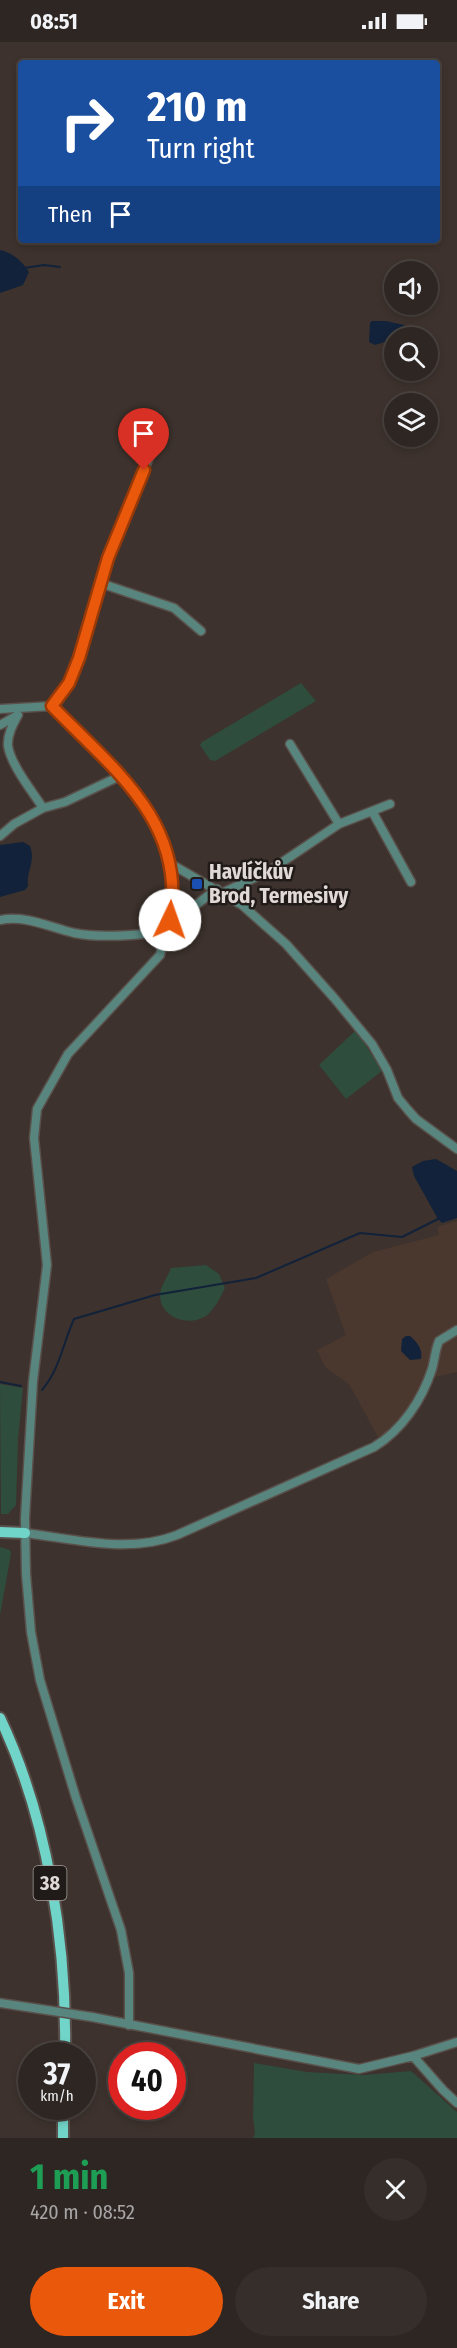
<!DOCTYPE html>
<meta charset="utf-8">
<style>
:root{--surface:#2e2622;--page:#362e2a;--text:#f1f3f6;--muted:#a7a5a5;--line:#494340;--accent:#ea580c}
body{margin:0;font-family:"Fira Sans Condensed",sans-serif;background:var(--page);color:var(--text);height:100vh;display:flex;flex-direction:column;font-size:22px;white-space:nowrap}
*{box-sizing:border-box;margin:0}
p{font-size:20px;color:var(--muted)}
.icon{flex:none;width:33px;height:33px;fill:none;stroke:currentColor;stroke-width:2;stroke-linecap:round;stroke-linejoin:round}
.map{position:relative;height:2096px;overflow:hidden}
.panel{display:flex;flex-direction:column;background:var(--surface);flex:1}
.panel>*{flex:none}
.banner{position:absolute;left:18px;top:18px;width:422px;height:183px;border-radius:6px;box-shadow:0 3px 9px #0003,0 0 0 2px var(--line);background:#1a4fa0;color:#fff;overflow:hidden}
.tools{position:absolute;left:384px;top:219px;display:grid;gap:12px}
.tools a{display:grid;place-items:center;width:54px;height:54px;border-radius:50%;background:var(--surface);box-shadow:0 3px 9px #0003,0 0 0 2px var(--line);font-size:30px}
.speed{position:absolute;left:18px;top:2000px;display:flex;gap:12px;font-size:30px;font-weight:700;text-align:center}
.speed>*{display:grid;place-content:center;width:78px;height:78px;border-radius:50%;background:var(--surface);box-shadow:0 3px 9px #0003,0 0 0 2px var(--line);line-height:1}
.speed small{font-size:15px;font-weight:400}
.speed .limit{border:9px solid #d22;background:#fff;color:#111}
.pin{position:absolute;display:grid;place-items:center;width:51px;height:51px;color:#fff;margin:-62px -26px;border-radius:50% 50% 50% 0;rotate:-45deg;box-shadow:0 0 6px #0007}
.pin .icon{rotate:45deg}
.me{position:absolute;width:66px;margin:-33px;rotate:3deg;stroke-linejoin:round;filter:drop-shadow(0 0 4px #0008)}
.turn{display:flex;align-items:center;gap:21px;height:126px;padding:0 30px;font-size:27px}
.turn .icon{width:78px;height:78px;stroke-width:2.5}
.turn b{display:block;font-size:42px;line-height:51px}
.then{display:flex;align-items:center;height:57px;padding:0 30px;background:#0003;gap:12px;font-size:22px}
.round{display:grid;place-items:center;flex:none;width:63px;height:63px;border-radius:32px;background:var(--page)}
.head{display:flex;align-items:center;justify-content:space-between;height:102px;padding:0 30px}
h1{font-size:36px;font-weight:700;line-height:45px;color:#1e9e55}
.primary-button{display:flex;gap:12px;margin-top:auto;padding:12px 30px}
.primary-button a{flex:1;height:69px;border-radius:36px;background:var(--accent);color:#fff;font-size:24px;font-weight:700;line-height:69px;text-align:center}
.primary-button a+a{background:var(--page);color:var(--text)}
.status{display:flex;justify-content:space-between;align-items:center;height:42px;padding:0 30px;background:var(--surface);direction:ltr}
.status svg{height:16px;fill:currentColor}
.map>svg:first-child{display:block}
.industrial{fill:#4a382f}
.green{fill:#2e4d3d}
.water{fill:#11223a}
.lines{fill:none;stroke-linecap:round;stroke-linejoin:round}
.stream{stroke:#11223a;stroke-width:2}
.minor-casing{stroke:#5a504b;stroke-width:11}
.major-casing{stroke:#5a504b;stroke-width:14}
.minor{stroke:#58857e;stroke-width:8}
.major{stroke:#71d4c8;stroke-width:10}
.minor-bridge-casing{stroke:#5a504b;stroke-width:11;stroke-linecap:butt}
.minor-bridge{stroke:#58857e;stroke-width:8}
.route-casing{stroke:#983908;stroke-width:15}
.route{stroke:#ea580c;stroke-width:10}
.transit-dot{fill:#1a4fb4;stroke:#201b19;stroke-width:2}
.labels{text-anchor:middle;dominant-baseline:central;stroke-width:5;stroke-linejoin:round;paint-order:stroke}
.shield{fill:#201b19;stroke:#a6a09d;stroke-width:1.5}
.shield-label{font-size:20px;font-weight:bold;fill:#e0d9d6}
.poi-label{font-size:21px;font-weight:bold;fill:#e0d9d6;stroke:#201b19;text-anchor:start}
</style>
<div class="status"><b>08:51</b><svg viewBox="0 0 49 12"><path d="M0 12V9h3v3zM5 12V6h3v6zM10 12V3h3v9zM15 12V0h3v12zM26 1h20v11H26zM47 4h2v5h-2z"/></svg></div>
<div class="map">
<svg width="457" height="2096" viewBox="0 0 457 2096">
<rect width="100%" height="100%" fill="#3d322d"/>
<path class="industrial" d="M457,1179V1330L435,1335L417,1368L404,1385L383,1404L349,1342L326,1326L317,1308L346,1293L326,1237L373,1210L439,1193L437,1185Z"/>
<path class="green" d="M301,641L316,659L215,719L210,718L200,703L202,700Z
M356,988L382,1029L346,1057L319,1023Z
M206,1223L219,1232L225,1246C220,1256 215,1267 206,1274C189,1285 160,1276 160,1253C160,1245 168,1234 171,1226Z
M0,1342L23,1346L18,1397L16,1463L8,1472H1Z
M0,1505L10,1508L11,1512L0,1573Z
M254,2021L307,2030L364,2033L411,2029L457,2070V2096H253L255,2092L253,2075Z"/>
<path class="water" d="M0,208C13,211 22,219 29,230L23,243L0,251Z
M372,279H386L404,283L406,287L388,299L375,303L369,300L370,281Z
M23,800L30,804C36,820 26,829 28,844L25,848L0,855V803Z
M436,1117L457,1129V1176L442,1181L438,1177L414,1134L412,1125L423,1119Z
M406,1294H410C417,1300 423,1307 421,1317L410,1318L401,1309L402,1297Z"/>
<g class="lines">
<path class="stream" d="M24,226L44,223L60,225
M0,1340L21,1344
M42,1348C60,1327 63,1301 74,1277L155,1253L256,1236L360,1191L402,1195L438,1177"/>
<g class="minor-casing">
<path id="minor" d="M100,541L174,566L201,589
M52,664L120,734L138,754L152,773L171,822L172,840L171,874L160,913L68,1012L37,1067L34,1096L47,1223L33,1339L25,1476L26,1532L31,1590L40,1638L76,1756L121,1888L129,1931V1983
M0,667L52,664L69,641L79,616L108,516L151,411
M18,673C13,682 7,693 8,704C11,723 32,749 43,766
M0,683L18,673
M290,702L339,782
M372,769L411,840
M0,794L14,782L43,766L65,760L120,734
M171,822L242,863L286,902L335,957L372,1002L387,1028L398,1056L408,1068L416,1077L457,1107
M222,851L269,829L339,782L390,762
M0,878C26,873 49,885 74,891C104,897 138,892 168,890
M170,878L184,872L217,847
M25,1491C75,1497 129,1512 177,1493L374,1405C402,1388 422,1358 432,1327C435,1317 435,1308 439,1299L457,1288
M0,1961L40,1967
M92,1975L359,2027L413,2014L457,2000
M413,2014L443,2048L457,2061"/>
</g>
<g class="major-casing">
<path id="major" d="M0,1490L25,1491
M0,1676C48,1777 67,1902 65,2013
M63,2096V2064"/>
</g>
<use href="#minor" class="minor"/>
<use href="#major" class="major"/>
<g class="minor-bridge-casing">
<path id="minor-bridge" d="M40,1967L92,1975"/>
</g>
<use href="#minor-bridge" class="minor-bridge"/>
</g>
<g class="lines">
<g class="route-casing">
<path id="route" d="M144,428L108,516L79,616L69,641L52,664C112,726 187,780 170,878"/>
</g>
<use href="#route" class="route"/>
</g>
<rect class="transit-dot" x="191" y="836" width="12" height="12" rx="3"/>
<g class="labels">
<rect class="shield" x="33.5" y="1824" width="33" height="34" rx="4.5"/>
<g class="shield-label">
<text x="50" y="1841">38</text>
</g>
<g class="poi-label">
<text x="209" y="830">Havlíčkův<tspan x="209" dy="24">Brod, Termesivy</tspan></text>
</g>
</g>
</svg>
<div class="tools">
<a><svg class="icon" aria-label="sound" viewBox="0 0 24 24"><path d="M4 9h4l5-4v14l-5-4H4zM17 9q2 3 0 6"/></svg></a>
<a><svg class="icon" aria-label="search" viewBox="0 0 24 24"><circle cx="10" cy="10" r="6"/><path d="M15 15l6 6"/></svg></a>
<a><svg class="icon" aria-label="layers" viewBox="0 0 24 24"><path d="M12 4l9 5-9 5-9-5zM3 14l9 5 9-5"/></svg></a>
</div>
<div class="speed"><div>37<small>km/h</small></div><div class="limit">40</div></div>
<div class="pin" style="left:144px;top:428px;background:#d93025"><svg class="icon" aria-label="arrive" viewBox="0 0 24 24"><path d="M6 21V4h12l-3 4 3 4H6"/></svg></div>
<svg class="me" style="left:170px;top:878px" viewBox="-20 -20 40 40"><circle r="19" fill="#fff"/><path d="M0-13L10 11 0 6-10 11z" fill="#ea580c"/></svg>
<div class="banner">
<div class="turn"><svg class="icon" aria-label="right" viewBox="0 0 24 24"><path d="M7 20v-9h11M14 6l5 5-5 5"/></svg><div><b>210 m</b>Turn right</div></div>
<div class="then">Then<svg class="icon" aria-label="arrive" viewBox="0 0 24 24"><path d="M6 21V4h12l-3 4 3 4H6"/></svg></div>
</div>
</div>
<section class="panel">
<div class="head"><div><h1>1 min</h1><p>420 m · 08:52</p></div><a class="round"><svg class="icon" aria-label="close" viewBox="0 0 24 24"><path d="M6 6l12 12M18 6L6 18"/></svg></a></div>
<div class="primary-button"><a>Exit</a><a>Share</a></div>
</section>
